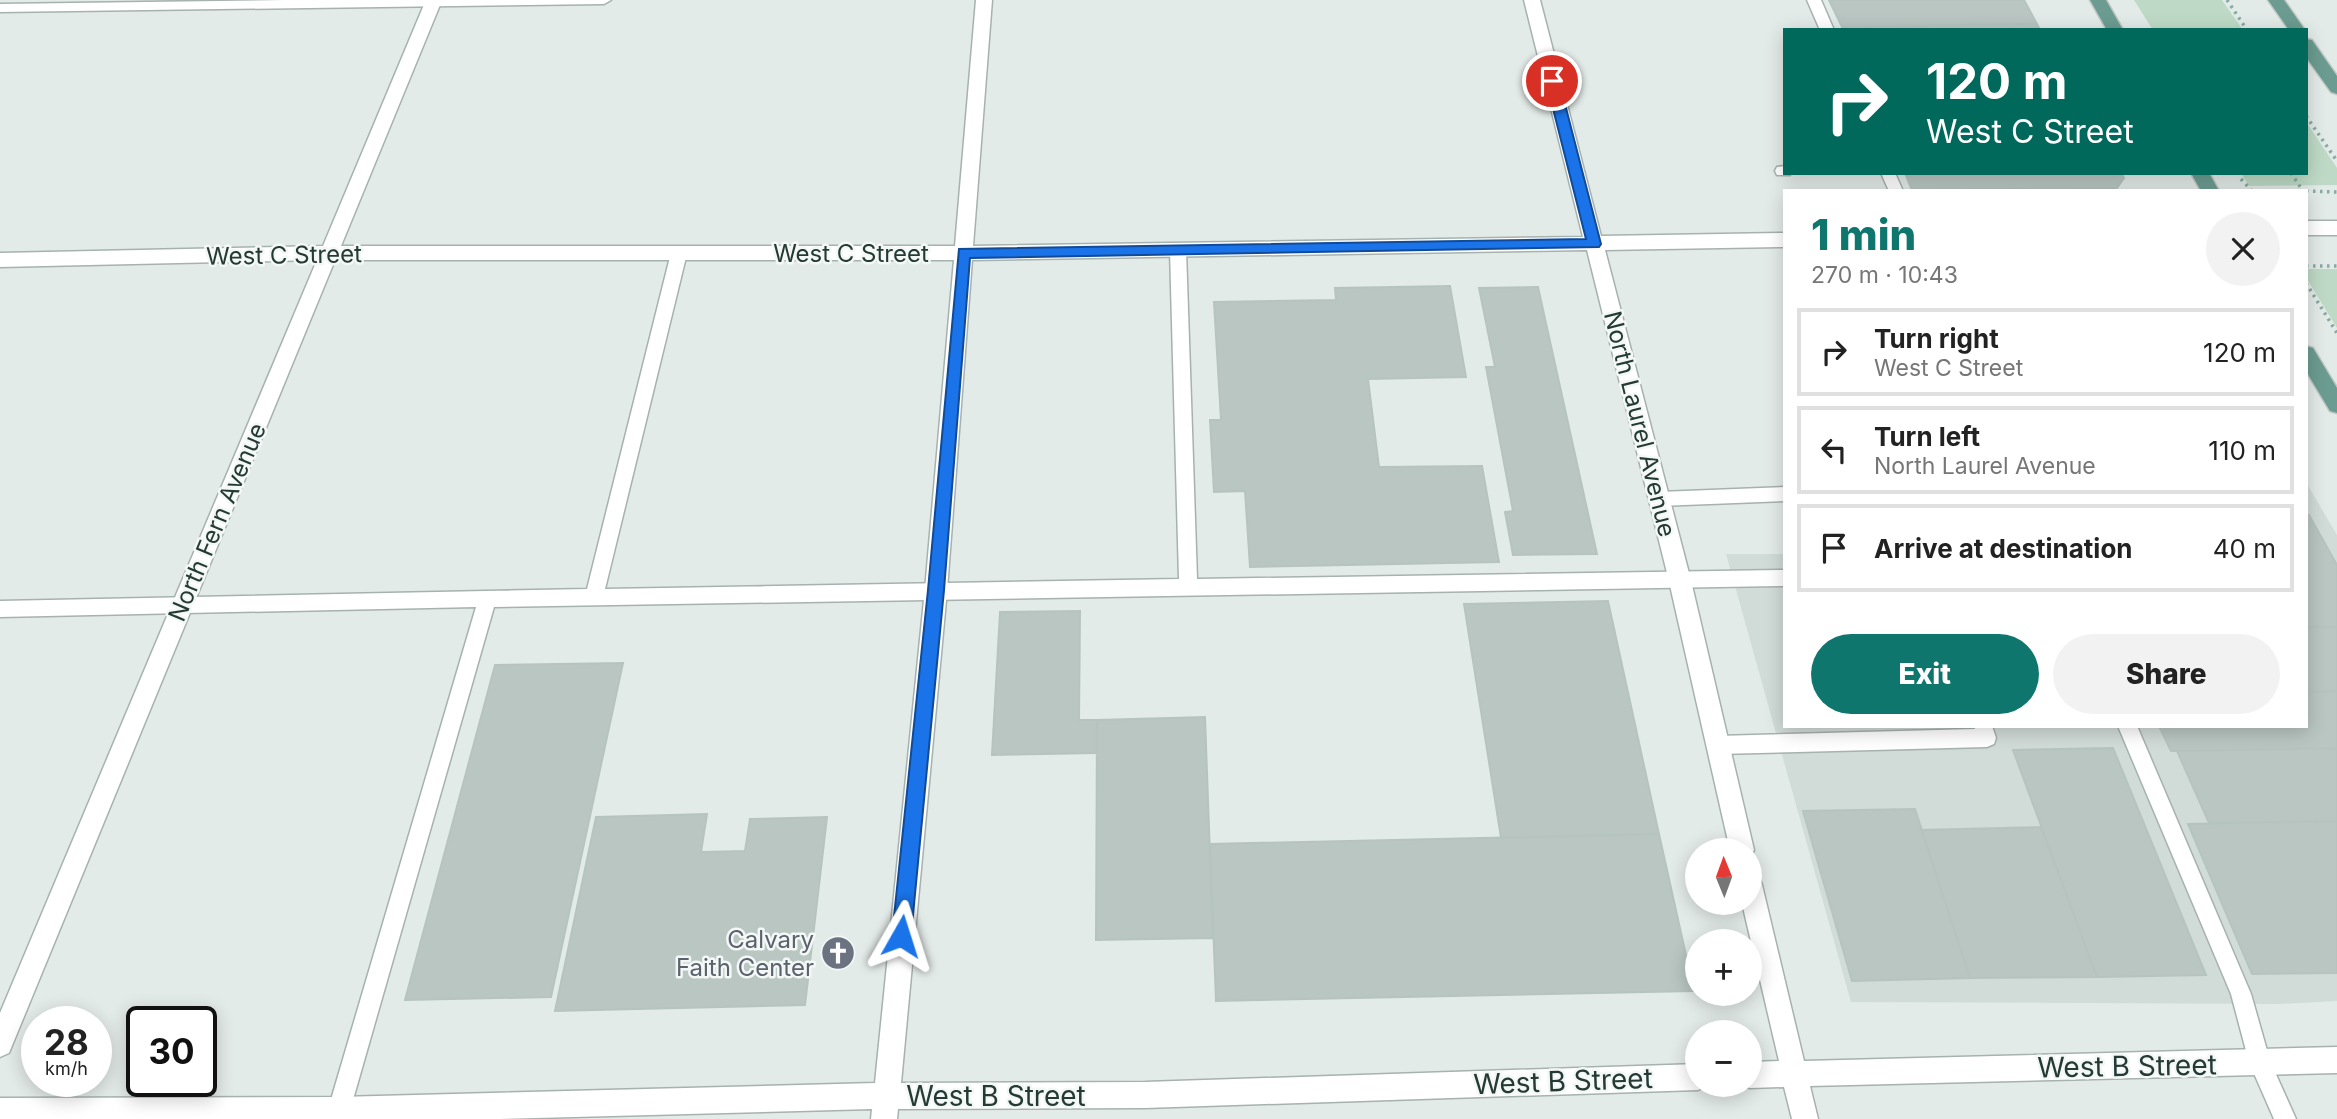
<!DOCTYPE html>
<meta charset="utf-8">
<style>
:root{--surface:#fff;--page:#f2f2f2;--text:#222;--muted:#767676;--line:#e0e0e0;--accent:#0f766e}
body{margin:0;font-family:Inter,sans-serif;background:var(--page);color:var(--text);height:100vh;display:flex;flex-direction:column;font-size:26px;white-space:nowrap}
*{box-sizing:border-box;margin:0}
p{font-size:23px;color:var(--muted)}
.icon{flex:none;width:38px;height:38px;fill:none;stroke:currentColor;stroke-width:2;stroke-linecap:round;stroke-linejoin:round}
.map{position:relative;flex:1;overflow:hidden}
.side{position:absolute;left:1783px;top:189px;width:525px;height:539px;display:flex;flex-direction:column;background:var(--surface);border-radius:0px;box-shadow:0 4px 18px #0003}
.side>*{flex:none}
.banner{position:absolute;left:1783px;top:28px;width:525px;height:147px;border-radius:0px;box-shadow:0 4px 18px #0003;background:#00695c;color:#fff;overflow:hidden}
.needle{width:46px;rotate:359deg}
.controls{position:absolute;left:1685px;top:838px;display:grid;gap:14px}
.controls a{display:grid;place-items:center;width:77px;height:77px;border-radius:50%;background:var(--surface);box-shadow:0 4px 18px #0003;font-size:35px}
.speed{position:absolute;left:21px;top:1006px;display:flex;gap:14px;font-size:35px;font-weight:700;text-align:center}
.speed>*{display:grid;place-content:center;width:91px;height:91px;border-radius:50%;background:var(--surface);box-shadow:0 4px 18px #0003;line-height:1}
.speed small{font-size:18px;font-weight:400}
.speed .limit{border:4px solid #111;border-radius:10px;background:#fff;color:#111}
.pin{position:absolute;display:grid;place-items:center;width:60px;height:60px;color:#fff;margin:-30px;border:4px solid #fff;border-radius:50%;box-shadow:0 2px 7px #0007}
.me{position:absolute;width:77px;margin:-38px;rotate:6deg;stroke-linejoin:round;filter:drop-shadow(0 0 5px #0008)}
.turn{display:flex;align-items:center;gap:24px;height:147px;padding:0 28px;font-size:32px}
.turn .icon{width:91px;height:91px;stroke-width:2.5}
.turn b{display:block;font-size:49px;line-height:60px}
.round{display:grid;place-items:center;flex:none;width:74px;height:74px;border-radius:37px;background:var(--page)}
.headline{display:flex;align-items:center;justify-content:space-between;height:119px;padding:0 28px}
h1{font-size:42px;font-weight:800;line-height:52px;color:var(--accent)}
.action{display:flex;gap:14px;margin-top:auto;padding:14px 28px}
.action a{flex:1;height:80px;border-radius:42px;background:var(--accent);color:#fff;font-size:28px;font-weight:800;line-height:80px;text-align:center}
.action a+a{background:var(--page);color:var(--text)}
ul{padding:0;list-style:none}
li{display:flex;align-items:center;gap:21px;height:88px;margin:0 14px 10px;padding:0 14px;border:4px solid var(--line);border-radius:0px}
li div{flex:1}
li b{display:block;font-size:26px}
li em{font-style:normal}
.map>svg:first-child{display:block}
.built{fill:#d1dbd7}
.green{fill:#bedac6}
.building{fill:#b9c6c1;stroke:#b6c4bf;stroke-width:2}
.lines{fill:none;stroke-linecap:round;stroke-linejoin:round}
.lane-casing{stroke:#a6b2af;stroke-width:3}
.street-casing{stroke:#a6b2af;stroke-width:3}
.primary-casing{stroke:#c2c8c6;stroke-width:3}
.path{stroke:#87aba1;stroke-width:3.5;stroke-dasharray:2.5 4.5;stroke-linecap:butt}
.lane{fill:#fff;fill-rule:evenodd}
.street{fill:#fff;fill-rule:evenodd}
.primary{fill:#6c9c91;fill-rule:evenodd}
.route{fill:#1a73e8;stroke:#114b97;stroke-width:2}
.labels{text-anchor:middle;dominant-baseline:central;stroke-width:5;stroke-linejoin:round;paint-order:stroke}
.street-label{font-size:24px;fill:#253a35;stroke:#f3f8f6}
.worship-label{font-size:24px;fill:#5b616d;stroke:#f3f8f6;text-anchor:end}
.near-street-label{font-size:28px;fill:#253a35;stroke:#f3f8f6}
</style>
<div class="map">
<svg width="2337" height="1119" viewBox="0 0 2337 1119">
<rect width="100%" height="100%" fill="#e3ebe8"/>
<path class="built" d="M2307,484L2337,535V1001L2279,1004L1851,1002L1726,554H1785V726H2306Z"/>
<path class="green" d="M2134,0H2222L2243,30H2153Z
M2307,123L2337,168V185L2249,186L2241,173H2306Z
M2307,269H2337V328L2307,279Z"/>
<path class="building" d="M1829,0H2024L2037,24L1842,27Z
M2037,24L2040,30H1857L1856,27Z
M1905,173H2121L2124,178L2117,188L1912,190Z
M1450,286L1466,377L1368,379L1379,467L1482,466L1499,562L1250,567L1245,491L1214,492L1210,420H1221L1214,302L1336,300L1335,288Z
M1538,287L1597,554L1513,555L1505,512L1513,511L1486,367H1495L1479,288Z
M2306,515H2309L2337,565V627H2306Z
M1608,601L1659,834L1501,838L1464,604Z
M1080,611L1079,720H1097V753L992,755L1000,612Z
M2306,627H2337V691L2306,692Z
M623,663L551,997L405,1000L495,665Z
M2337,691V748L2171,751L2159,726H2306V692Z
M1205,717L1213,938L1096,940L1097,720Z
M2113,748L2206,975L2097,977L2013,750Z
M2337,748V821L2209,823L2177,751Z
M1915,809L1970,978L1852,981L1803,811Z
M707,814L701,852L745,851L750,819L827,817L805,1005L555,1011L596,817Z
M2337,821V973L2252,974L2188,824Z
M2041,827L2097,977L1970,978L1921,830Z
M1659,834L1694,991L1216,1001L1210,844Z"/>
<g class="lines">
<g class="lane-casing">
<path id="lane" d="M284,0H611L604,4L0,12V4Z
M1807,0H1821L1834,30H1820Z
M1785,166V173L1790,175H1777L1775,171L1777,167Z
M1881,173H1895L1903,191H1889Z
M1178,244L1186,250L1197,579L1785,570V586L494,607L350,1110L344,1119L331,1118L328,1110L476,607L0,617V601L587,589L671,253L679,247L687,253L605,589L1179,579L1170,250Z
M1785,487V501L1659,506L1653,504L1650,499L1653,494L1659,492Z
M1974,726H1992L1996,738L1994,744L1987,747L1718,754L1711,751L1709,745L1711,739L1718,736L1975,729Z
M2118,726H2137L2251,994L2270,1061L2296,1119H2274L2249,1062L2231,994Z"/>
</g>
<g class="street-casing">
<path id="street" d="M426,0H442L341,246H955L976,0H992L973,246L1583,237L1524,0H1540L1601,236L1785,233V247L1605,250L1691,581L1754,850L1750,858V850H1730L1669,581L1587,250L972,260L947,590L901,1083L1145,1082L1698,1064V1085L1707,1086L1698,1090L1145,1108L898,1109L897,1119H871L872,1109L499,1119H0V1098L339,1097L875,1083L925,590L954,260H335L9,1053L0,1057V1013L317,260L0,267V253L323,246Z
M2306,221H2337V235H2306Z
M1750,873L1759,877L1762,885L1804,1061L2337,1047V1073L1810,1086L1818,1119H1792L1784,1087L1750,1088L1743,1085H1750V1062L1779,1061L1742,903H1750Z"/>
</g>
<g class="primary-casing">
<path id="primary" d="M2090,0H2106L2123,30H2107Z
M2268,0H2284L2305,30H2289Z
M2306,39L2312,40L2337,76V94L2331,92L2306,57Z
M2191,173H2209L2219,191H2201Z
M2306,346L2313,348L2337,388V413L2330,411L2306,371Z"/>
</g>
<path class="path" d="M2227,0L2247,30
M2306,116L2337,161
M2291,173L2303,191
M2241,179L2252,191
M2306,191L2337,192
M2306,266H2337
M2306,283L2337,333"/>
<use href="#lane" class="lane"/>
<use href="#street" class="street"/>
<use href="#primary" class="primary"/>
</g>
<path class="route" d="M1552,77L1559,81L1601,244L1599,247L970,258L944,590L911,936L908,943L901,946L895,943L892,936L928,590L959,249L1586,239L1546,81Z"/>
<defs>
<g id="church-disc" transform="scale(1.75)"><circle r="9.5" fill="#6b7280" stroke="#f3f8f6"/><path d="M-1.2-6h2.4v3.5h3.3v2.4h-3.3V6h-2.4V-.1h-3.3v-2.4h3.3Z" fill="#fff"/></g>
</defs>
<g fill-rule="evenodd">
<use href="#church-disc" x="838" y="953"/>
</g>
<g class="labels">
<g class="street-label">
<text x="851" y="253">West C Street</text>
<text transform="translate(284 255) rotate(-1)">West C Street</text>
<text transform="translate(1640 424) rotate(76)">North Laurel Avenue</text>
<text transform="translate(217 522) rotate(-67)">North Fern Avenue</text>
</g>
<g class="worship-label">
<text x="814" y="939">Calvary<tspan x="814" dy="28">Faith Center</tspan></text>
</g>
<g class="near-street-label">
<text transform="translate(2127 1066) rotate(-1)">West B Street</text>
<text transform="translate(1563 1081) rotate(-2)">West B Street</text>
<text x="996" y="1096">West B Street</text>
</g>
</g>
</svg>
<div class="controls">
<a><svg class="needle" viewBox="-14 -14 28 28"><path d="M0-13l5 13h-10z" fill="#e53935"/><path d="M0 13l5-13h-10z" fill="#767676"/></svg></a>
<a>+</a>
<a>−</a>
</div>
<div class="speed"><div>28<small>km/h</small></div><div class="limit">30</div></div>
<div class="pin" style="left:1552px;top:81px;background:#d93025"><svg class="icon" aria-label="arrive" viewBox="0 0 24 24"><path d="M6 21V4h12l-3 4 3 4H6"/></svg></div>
<svg class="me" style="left:901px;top:936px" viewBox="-20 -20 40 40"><path d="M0-17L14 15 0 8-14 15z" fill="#1a73e8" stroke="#fff" stroke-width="4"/></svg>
<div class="banner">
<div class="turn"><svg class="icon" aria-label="right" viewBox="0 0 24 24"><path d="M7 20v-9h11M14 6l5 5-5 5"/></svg><div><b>120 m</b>West C Street</div></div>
</div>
<section class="side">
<div class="headline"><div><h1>1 min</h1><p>270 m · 10:43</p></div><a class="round"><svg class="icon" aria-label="close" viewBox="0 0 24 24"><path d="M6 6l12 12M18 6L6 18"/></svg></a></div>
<ul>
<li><svg class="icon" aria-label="right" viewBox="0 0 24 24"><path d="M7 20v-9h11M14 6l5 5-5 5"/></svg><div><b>Turn right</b><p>West C Street</p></div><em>120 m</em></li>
<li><svg class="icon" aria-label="left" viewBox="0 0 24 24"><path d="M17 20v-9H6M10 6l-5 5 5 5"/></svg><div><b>Turn left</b><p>North Laurel Avenue</p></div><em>110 m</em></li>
<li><svg class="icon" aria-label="arrive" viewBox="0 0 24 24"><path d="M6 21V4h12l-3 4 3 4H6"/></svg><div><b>Arrive at destination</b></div><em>40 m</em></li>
</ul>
<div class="action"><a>Exit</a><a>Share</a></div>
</section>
</div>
